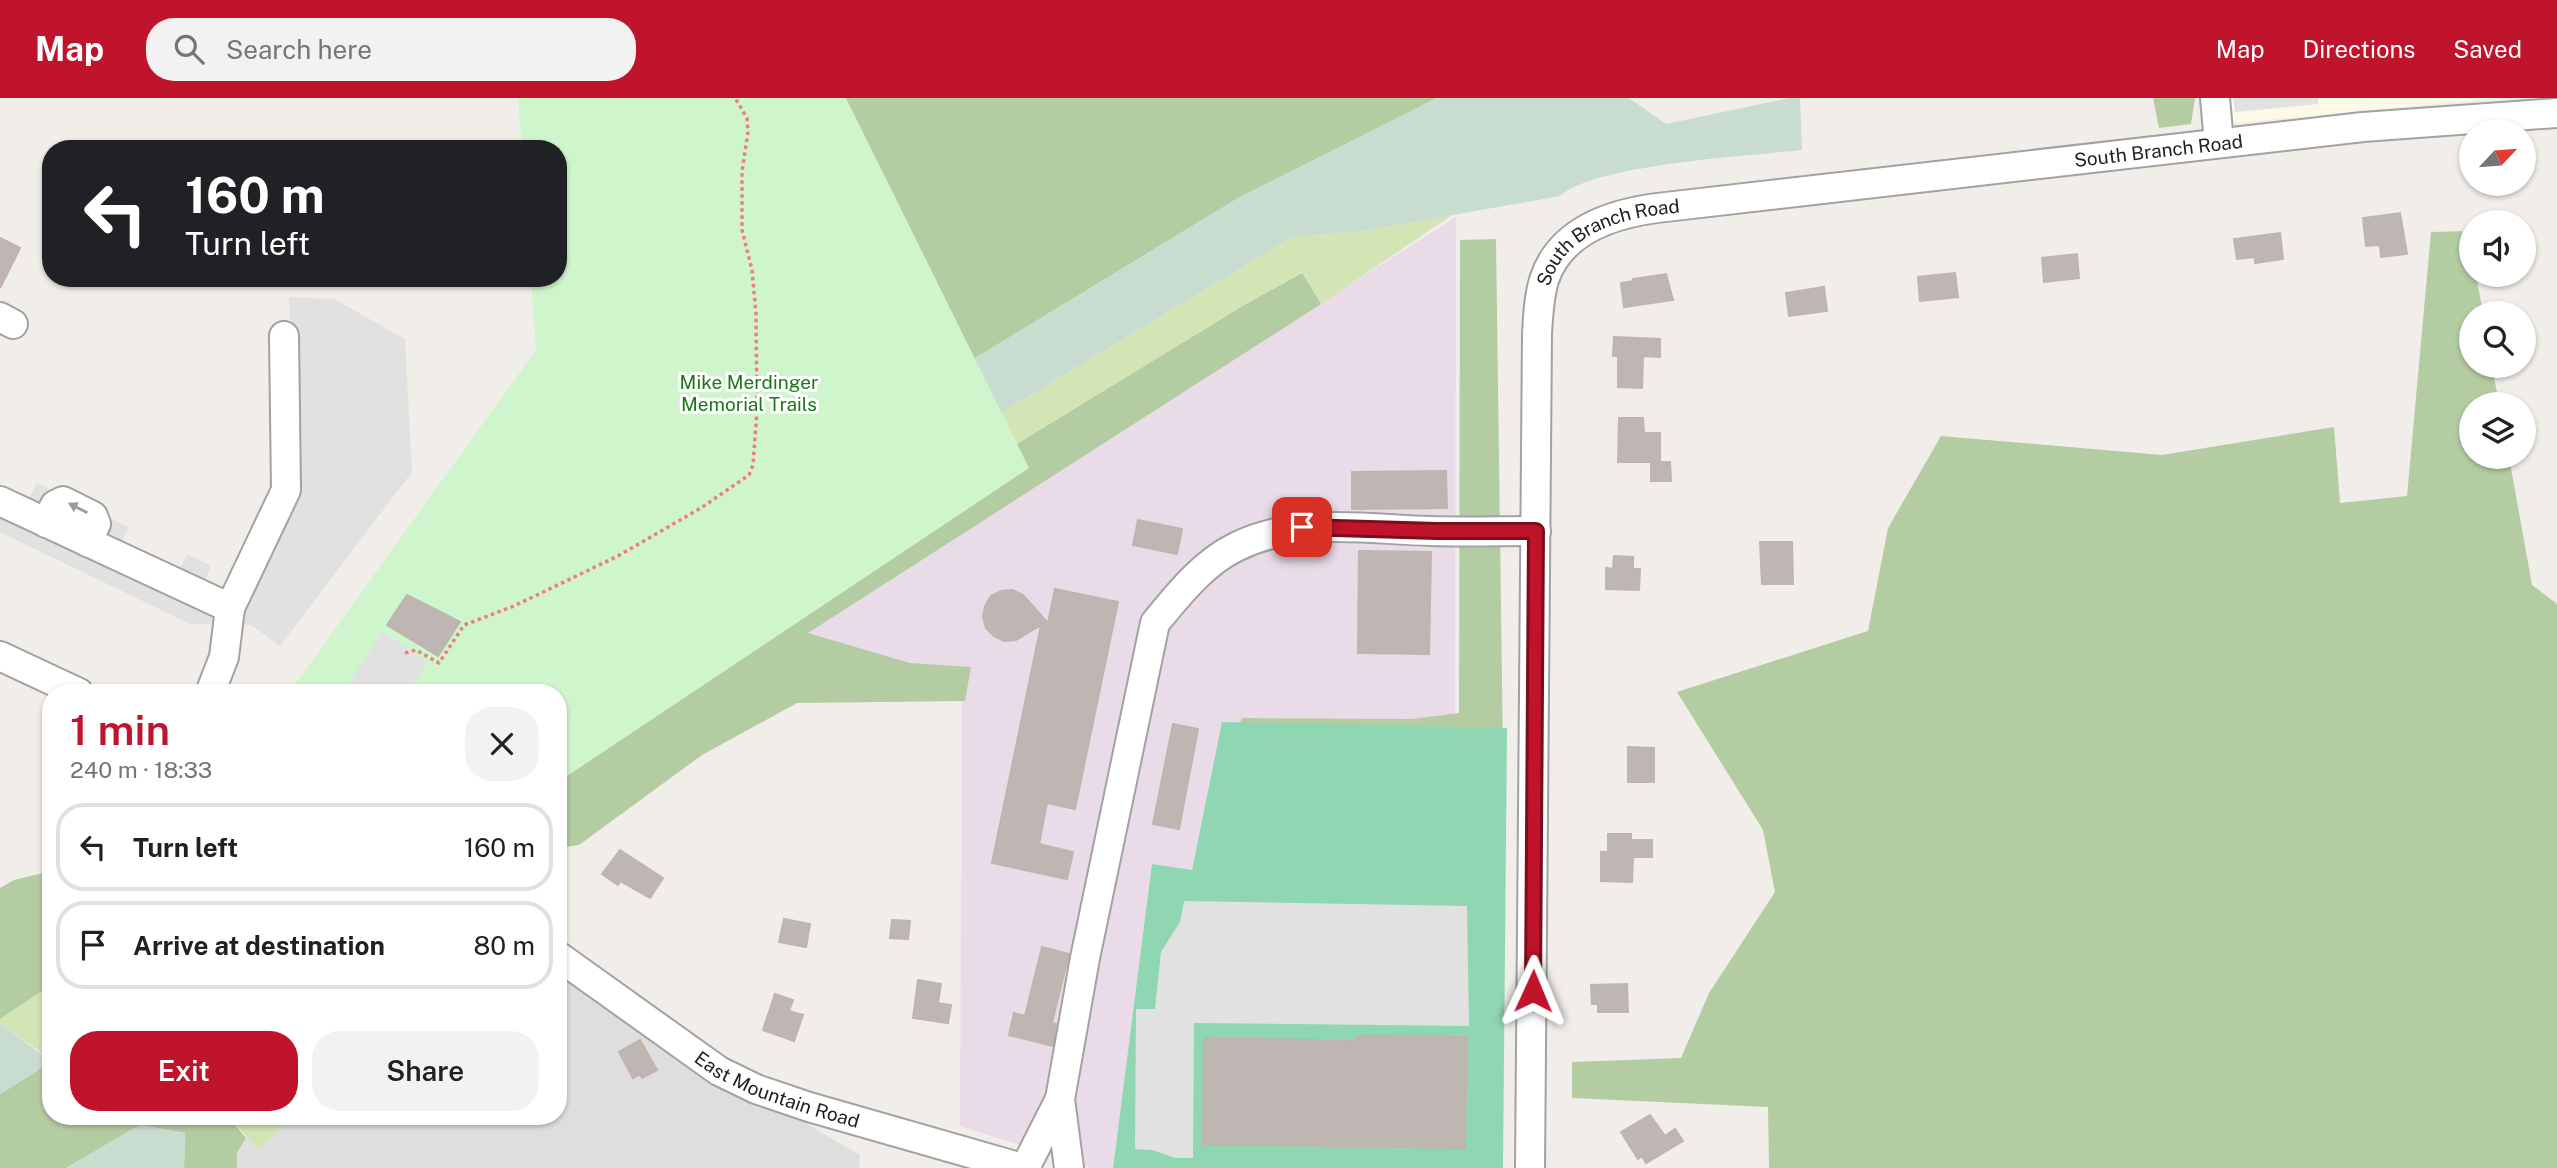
<!DOCTYPE html>
<meta charset="utf-8">
<style>
:root{--surface:#fff;--page:#f2f2f2;--text:#202124;--muted:#757577;--line:#e0e0e0;--accent:#bf142b}
body{margin:0;font-family:"Public Sans",sans-serif;background:var(--page);color:var(--text);height:100vh;display:flex;flex-direction:column;font-size:26px;white-space:nowrap}
*{box-sizing:border-box;margin:0}
p{font-size:23px;color:var(--muted)}
.icon{flex:none;width:38px;height:38px;fill:none;stroke:currentColor;stroke-width:2;stroke-linecap:round;stroke-linejoin:round}
.map{position:relative;flex:1;overflow:hidden}
.drawer{position:absolute;left:42px;top:586px;width:525px;height:441px;display:flex;flex-direction:column;background:var(--surface);border-radius:28px;box-shadow:0 2px 5px #0004}
.drawer>*{flex:none}
.guide{position:absolute;left:42px;top:42px;width:525px;height:147px;border-radius:28px;box-shadow:0 2px 5px #0004;background:#202124;color:#fff;overflow:hidden}
.needle{width:46px;rotate:64deg}
.tools{position:absolute;left:2459px;top:21px;display:grid;gap:14px}
.tools a{display:grid;place-items:center;width:77px;height:77px;border-radius:50%;background:var(--surface);box-shadow:0 2px 5px #0004;font-size:35px}
.pin{position:absolute;display:grid;place-items:center;width:60px;height:60px;color:#fff;margin:-30px;border-radius:14px;box-shadow:0 4px 10px #0006}
.me{position:absolute;width:77px;margin:-38px;rotate:1deg;stroke-linejoin:round;filter:drop-shadow(0 0 5px #0008)}
.turn{display:flex;align-items:center;gap:24px;height:147px;padding:0 28px;font-size:32px}
.turn .icon{width:91px;height:91px;stroke-width:2.5}
.turn b{display:block;font-size:49px;line-height:60px}
.round{display:grid;place-items:center;flex:none;width:74px;height:74px;border-radius:28px;background:var(--page)}
.overview{display:flex;align-items:center;justify-content:space-between;height:119px;padding:0 28px}
h1{font-size:42px;font-weight:600;line-height:52px;color:var(--accent)}
.cta{display:flex;gap:14px;margin-top:auto;padding:14px 28px}
.cta a{flex:1;height:80px;border-radius:28px;background:var(--accent);color:#fff;font-size:28px;font-weight:600;line-height:80px;text-align:center}
.cta a+a{background:var(--page);color:var(--text)}
ul{padding:0;list-style:none}
li{display:flex;align-items:center;gap:21px;height:88px;margin:0 14px 10px;padding:0 14px;border:4px solid var(--line);border-radius:28px}
li div{flex:1}
li b{display:block;font-size:26px}
li em{font-style:normal}
header{display:flex;align-items:center;gap:42px;box-sizing:border-box;height:98px;padding:0 35px;background:var(--accent);color:#fff}
header strong{font-size:33px}
nav{display:flex;gap:38px;margin-inline-start:auto;font-size:24px}
.search{width:490px;height:63px;background:var(--page);display:flex;align-items:center;gap:18px;box-sizing:border-box;padding:0 24px;border-radius:28px;color:var(--muted);font-size:26px}
.map>svg:first-child{display:block}
.residential{fill:#dfdedf}
.industrial{fill:#e9dce8}
.education{fill:#fcf9e6}
.grass{fill:#d3e5b5}
.forest{fill:#b4cca2}
.wetland{fill:#c8ddd0}
.park{fill:#cef5cc}
.pitch{fill:#8fd7b2}
.parking{fill:#e1e1e1}
.building{fill:#beb6b2;stroke:#c1b3ad;stroke-width:2}
.lines{fill:none;stroke-linecap:round;stroke-linejoin:round}
.minor-casing{stroke:#a2a2a2;stroke-width:32}
.path{stroke:#ed7e81;stroke-width:3.5;stroke-dasharray:3.5 3.5;stroke-linecap:butt}
.minor{stroke:#fff;stroke-width:28}
.oneway{fill:#9b9b9b}
.route-casing{stroke:#7c0d1c;stroke-width:18}
.route{stroke:#bf142b;stroke-width:12}
.labels{text-anchor:middle;dominant-baseline:central;stroke-width:6;stroke-linejoin:round;paint-order:stroke}
.street-label{font-size:19px;fill:#212121;stroke:#fff}
.park-label{font-size:19px;fill:#1c7717;stroke:#fff}
</style>
<header>
<strong>Map</strong>
<div class="search"><svg class="icon" aria-label="search" viewBox="0 0 24 24"><circle cx="10" cy="10" r="6"/><path d="M15 15l6 6"/></svg>Search here</div>
<nav><a>Map</a><a>Directions</a><a>Saved</a></nav>
</header>
<div class="map">
<svg width="2557" height="1070" viewBox="0 0 2557 1070">
<rect width="100%" height="100%" fill="#f1ede9"/>
<path class="residential" d="M558,879L860,1057L859,1070H237V1055L246,1040L278,1019L558,1018Z"/>
<path class="industrial" d="M1456,119L1455,628L1222,624L1192,772L1152,767L1113,1070H1091L960,1028L962,579L798,537Z"/>
<path class="education" d="M2201,0H2499L2205,28Z"/>
<path class="grass" d="M1452,117L1321,206L1301,175L1246,206L984,366L558,595H538L1292,139L1357,134Z
M51,887V962L0,925V921Z
M229,1019H273L278,1025H287L259,1052Z"/>
<path class="forest" d="M564,0H1437L1240,99L572,505L558,180Z
M2153,0H2195L2191,26L2159,30Z
M2468,133L2471,149V177H2476L2483,215H2471V268H2492L2499,306H2471V359H2509L2532,487L2557,506V1070H1769L1768,1009L1572,1000V964L1681,960L1709,895L1775,794L1763,732L1677,594L1868,533L1888,430L1941,338L2162,357L2334,329L2340,405L2407,398L2431,134Z
M1496,141L1505,803L1231,648L1242,620L1412,621L1459,615L1460,142Z
M1302,175L1321,206L808,535L910,565L971,569L965,603L797,605L702,657L579,747L558,750V637L984,366L1246,206Z
M51,773V887L0,921V790L14,782Z
M51,964V1018L229,1019L246,1040L237,1055V1070H184L185,1035L140,1027L66,1070H0V996Z"/>
<path class="wetland" d="M1437,0H1629L1666,26L1789,0H1800L1802,52C1749,58 1596,66 1560,98L1357,134L1292,139L538,595L572,505L1240,99Z
M0,925L51,964L0,996Z
M140,1027L185,1035L184,1070H66Z"/>
<path class="park" d="M518,0H846L1029,370L558,684V595H289L536,252L531,180H558V51H522Z"/>
<path class="pitch" d="M1222,624L1507,630L1503,1070H1113L1152,766L1192,772Z"/>
<path class="parking" d="M2233,0H2318V6L2235,14Z
M289,199L334,201L405,241L412,374L280,548L251,527L190,526L0,434V387L29,400L37,385L49,391L42,406L105,436L112,421L128,429L122,444L180,471L187,456L211,468L205,483L251,498L298,396Z
M383,534L427,564L407,595H342Z
M1184,803L1467,808L1469,928L1194,925L1193,1060H1176L1152,1052L1135,1051L1136,911H1155L1161,854L1180,824Z"/>
<path class="building" d="M2400,115L2407,156L2381,159L2380,147L2366,148L2363,120Z
M2280,135L2283,161L2255,165V159L2237,161L2234,141Z
M0,140L20,150L0,190Z
M2077,156L2079,180L2044,184L2042,160Z
M1955,175L1958,199L1920,203L1918,179Z
M1666,176L1673,202L1624,209L1621,185L1634,183L1633,181Z
M1824,189L1827,213L1789,218L1786,195Z
M1614,239L1660,241V259L1643,258L1642,290L1618,289V258H1613Z
M1619,320H1643L1644,335H1660V364H1670L1671,383H1651V364H1618Z
M1446,373L1447,410L1352,411V374Z
M1138,422L1182,431L1177,456L1133,447Z
M1760,444H1792L1793,486H1762Z
M1359,453L1431,454L1429,556L1358,555Z
M1614,458L1633,459V471H1640L1639,492L1606,491V470L1613,471Z
M1055,491L1118,504L1075,711L1047,705L1039,746L1073,754L1067,781L992,765L1041,527L1016,542L1004,543L994,538L986,530L983,519L985,508L991,498L1001,493L1013,492L1023,497L1048,525Z
M407,497L460,524L438,558L387,527Z
M1173,626L1198,631L1179,731L1153,726Z
M1628,649L1654,650V684H1628Z
M1608,736H1631V742H1652V759H1633L1632,784L1601,783V754H1608Z
M620,752L663,780L650,800L620,783L618,787L602,776Z
M784,821L810,826L806,849L779,844Z
M892,822L910,823L908,841L890,840Z
M1042,849L1069,856L1052,925L1056,926L1053,948L1009,937L1014,915L1025,918Z
M918,882L941,886L938,905L951,907L948,925L913,920Z
M1627,886L1628,914H1598V906H1592L1591,887Z
M775,896L793,902L789,913L803,917L794,943L763,932Z
M1357,938L1467,939L1465,1050L1203,1046L1204,940L1356,943Z
M640,942L657,972L642,980L640,976L633,980L619,954Z
M1650,1017L1665,1038L1675,1031L1683,1043L1646,1065L1642,1058L1638,1061L1621,1034Z"/>
<g class="lines">
<g class="minor-casing">
<g id="minor">
<path d="M2215,0L2219,45"/>
<path d="M0,219L13,226"/>
<path d="M0,403L230,510L224,559L210,595"/>
<path d="M46,425L55,407L63,403L93,418L96,426L87,444"/>
<path d="M230,510L286,392L284,238"/>
<path d="M0,558L79,595"/>
<path id="s1" d="M558,858L719,973L756,991L809,1009L1022,1070"/>
<path d="M1025,1070L1060,1001"/>
<path d="M1069,1070L1060,1001L1085,860L1155,525C1178,497 1203,465 1236,449C1295,419 1366,431 1430,433C1465,434 1501,433 1536,433"/>
<path id="s2" d="M1530,1070L1537,236C1538,217 1539,199 1544,182C1560,133 1611,116 1657,110L2363,29L2557,15"/>
</g>
</g>
<path class="path" d="M405,555L416,552L439,565L464,527L514,508L618,458L701,410L749,377L753,367L757,313L756,216L752,172L742,132V74L748,34L747,20L735,0"/>
<use href="#minor" class="minor"/>
</g>
<defs><path id="oneway-solid" d="M-6-.8H1V-3.2L6.5 0L1 3.2V.8H-6Z" transform="scale(1.75)"/></defs>
<use class="oneway" href="#oneway-solid" transform="translate(78 410) rotate(-153)"/>
<g class="lines">
<g class="route-casing">
<path id="route" d="M1302,429L1437,433H1536L1533,893"/>
</g>
<use href="#route" class="route"/>
</g>
<g class="labels">
<g class="street-label">
<text stroke="none"><textPath href="#s2" startOffset="1535">South Branch Road</textPath></text>
<text stroke="none"><textPath href="#s2" startOffset="968">South Branch Road</textPath></text>
<text stroke="none"><textPath href="#s1" startOffset="259">East Mountain Road</textPath></text>
</g>
<g class="park-label">
<text x="749" y="284">Mike Merdinger<tspan x="749" dy="22">Memorial Trails</tspan></text>
</g>
</g>
</svg>
<div class="tools">
<a><svg class="needle" viewBox="-14 -14 28 28"><path d="M0-13l5 13h-10z" fill="#e53935"/><path d="M0 13l5-13h-10z" fill="#757577"/></svg></a>
<a><svg class="icon" aria-label="sound" viewBox="0 0 24 24"><path d="M4 9h4l5-4v14l-5-4H4zM17 9q2 3 0 6"/></svg></a>
<a><svg class="icon" aria-label="search" viewBox="0 0 24 24"><circle cx="10" cy="10" r="6"/><path d="M15 15l6 6"/></svg></a>
<a><svg class="icon" aria-label="layers" viewBox="0 0 24 24"><path d="M12 4l9 5-9 5-9-5zM3 14l9 5 9-5"/></svg></a>
</div>
<div class="pin" style="left:1302px;top:429px;background:#d93025"><svg class="icon" aria-label="arrive" viewBox="0 0 24 24"><path d="M6 21V4h12l-3 4 3 4H6"/></svg></div>
<svg class="me" style="left:1533px;top:893px" viewBox="-20 -20 40 40"><path d="M0-17L14 15 0 8-14 15z" fill="#bf142b" stroke="#fff" stroke-width="4"/></svg>
<div class="guide">
<div class="turn"><svg class="icon" aria-label="left" viewBox="0 0 24 24"><path d="M17 20v-9H6M10 6l-5 5 5 5"/></svg><div><b>160 m</b>Turn left</div></div>
</div>
<section class="drawer">
<div class="overview"><div><h1>1 min</h1><p>240 m · 18:33</p></div><a class="round"><svg class="icon" aria-label="close" viewBox="0 0 24 24"><path d="M6 6l12 12M18 6L6 18"/></svg></a></div>
<ul>
<li><svg class="icon" aria-label="left" viewBox="0 0 24 24"><path d="M17 20v-9H6M10 6l-5 5 5 5"/></svg><div><b>Turn left</b></div><em>160 m</em></li>
<li><svg class="icon" aria-label="arrive" viewBox="0 0 24 24"><path d="M6 21V4h12l-3 4 3 4H6"/></svg><div><b>Arrive at destination</b></div><em>80 m</em></li>
</ul>
<div class="cta"><a>Exit</a><a>Share</a></div>
</section>
</div>
